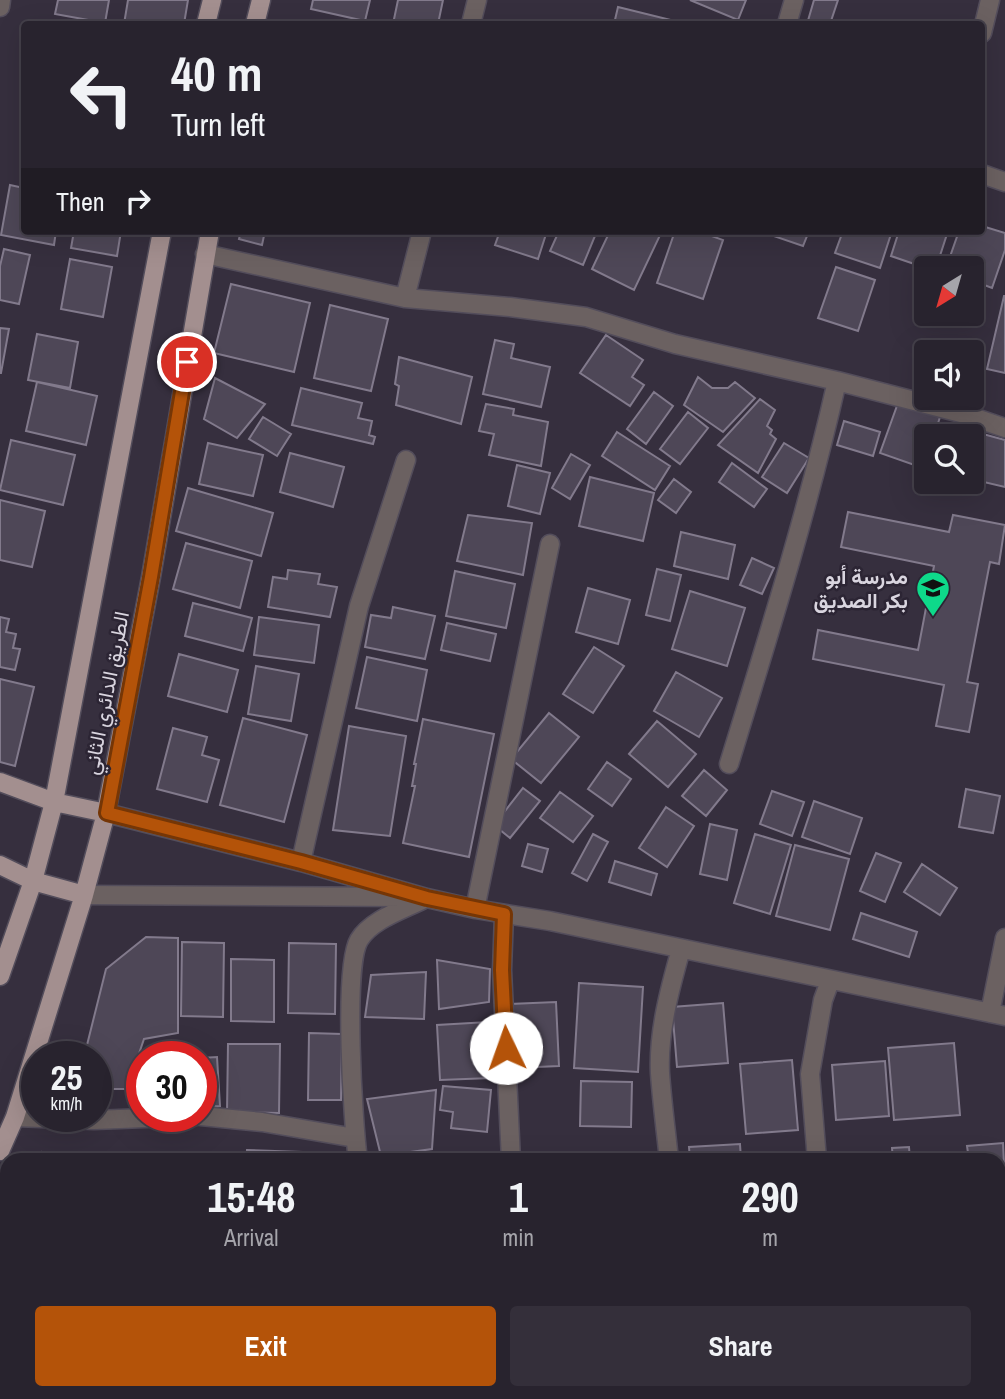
<!DOCTYPE html>
<meta charset="utf-8">
<style>
:root{--surface:#28232e;--page:#342f3a;--text:#f1f3f6;--muted:#a5a4aa;--line:#44404a;--accent:#b45309}
body{margin:0;font-family:"Archivo Narrow",Vazirmatn,sans-serif;background:var(--page);color:var(--text);height:100vh;display:flex;flex-direction:column;font-size:26px;white-space:nowrap}
*{box-sizing:border-box;margin:0}
p{font-size:23px;color:var(--muted)}
.icon{flex:none;width:38px;height:38px;fill:none;stroke:currentColor;stroke-width:2;stroke-linecap:round;stroke-linejoin:round}
.map{position:relative;flex:1;overflow:hidden}
.sheet{position:absolute;left:0px;top:1153px;width:1006px;height:247px;display:flex;flex-direction:column;background:var(--surface);border-radius:21px 21px 0 0;box-shadow:0 7px 28px #0002,0 0 0 2px var(--line)}
.sheet>*{flex:none}
.top-card{position:absolute;left:21px;top:21px;width:964px;height:214px;border-radius:7px;box-shadow:0 7px 28px #0002,0 0 0 2px var(--line);background:#28232e;color:var(--text);overflow:hidden}
.needle{width:46px;rotate:217deg}
.tools{position:absolute;left:914px;top:256px;display:grid;gap:14px}
.tools a{display:grid;place-items:center;width:70px;height:70px;border-radius:7px;background:var(--surface);box-shadow:0 7px 28px #0002,0 0 0 2px var(--line);font-size:35px}
.speed{position:absolute;left:21px;top:1041px;display:flex;gap:14px;font-size:35px;font-weight:700;text-align:center}
.speed>*{display:grid;place-content:center;width:91px;height:91px;border-radius:50%;background:var(--surface);box-shadow:0 7px 28px #0002,0 0 0 2px var(--line);line-height:1}
.speed small{font-size:18px;font-weight:400}
.speed .limit{border:10px solid #d22;background:#fff;color:#111}
.pin{position:absolute;display:grid;place-items:center;width:60px;height:60px;color:#fff;margin:-30px;border:4px solid #fff;border-radius:50%;box-shadow:0 2px 7px #0007}
.me{position:absolute;width:77px;margin:-38px;rotate:357deg;stroke-linejoin:round;filter:drop-shadow(0 0 5px #0008)}
.turn{display:flex;align-items:center;gap:24px;height:147px;padding:0 35px;font-size:32px}
.turn .icon{width:91px;height:91px;stroke-width:2.5}
.turn b{display:block;font-size:49px;line-height:60px}
.then{display:flex;align-items:center;height:66px;padding:0 35px;background:#0003;gap:14px;font-size:26px}
.eta{display:flex;justify-content:space-evenly;align-items:center;height:119px;text-align:center}
.eta b{font-size:42px;font-weight:700;line-height:49px}
.button{display:flex;gap:14px;margin-top:auto;padding:14px 35px}
.button a{flex:1;height:80px;border-radius:7px;background:var(--accent);color:#fff;font-size:28px;font-weight:700;line-height:80px;text-align:center}
.button a+a{background:var(--page);color:var(--text)}
.map>svg:first-child{display:block}
.building{fill:#4e4757;stroke:#827a8c;stroke-width:2}
.lines{fill:none;stroke-linecap:round;stroke-linejoin:round}
.minor-casing{stroke:#534d5b;stroke-width:21}
.major-casing{stroke:#534d5b;stroke-width:21}
.minor{stroke:#6b6161;stroke-width:18}
.major{stroke:#a38f8f;stroke-width:18}
.route-casing{stroke:#753606;stroke-width:18}
.route{stroke:#b45309;stroke-width:12}
.labels{text-anchor:middle;dominant-baseline:central;stroke-width:5;stroke-linejoin:round;paint-order:stroke}
.poi-label{font-size:21px;font-weight:bold;fill:#d9d5df;stroke:#2c2534;text-anchor:end}
.street-label{font-size:21px;fill:#d9d5df;stroke:#2c2534}
</style>
<div class="map">
<svg width="1005" height="1399" viewBox="0 0 1005 1399">
<rect width="100%" height="100%" fill="#362f3e"/>
<path class="building" d="M58,0H109L105,23L55,14Z
M128,0H188L184,24H124Z
M313,0H370L365,21L311,9Z
M398,0H443L438,24H393Z
M690,0H746L738,20Z
M814,0H838L830,24H807Z
M618,7L679,22V24H614Z
M10,185L24,188V231H56L54,245L1,235Z
M982,226L1005,233V250L992,288L971,280V268H946L959,231H982Z
M74,231H121L117,256L71,248Z
M241,231H265L262,245L239,239Z
M500,231H547L538,259L495,245Z
M559,231H597L583,265L550,251Z
M610,231H662L634,290L592,269Z
M675,231H698L723,240L703,299L657,283Z
M759,231H809L803,246Z
M843,231H892L880,268L835,253Z
M899,231H948L936,268H926L891,256Z
M4,249L30,255L19,304L0,300V266Z
M70,259L112,267L103,317L61,309Z
M836,267L875,280L858,331L818,318Z
M231,284L310,303L294,372L214,353Z
M1004,296H1005V373L987,369Z
M330,305L388,319L371,391L314,378Z
M0,328L9,329L1,373H0Z
M37,334L78,342L70,388L28,380Z
M606,335L643,360L632,377L644,385L630,406L580,373Z
M495,340L514,344L511,358L550,367L541,407L483,394Z
M399,357L472,377L461,424L396,405L399,386L395,384Z
M698,377L712,388H728L735,382L755,398L723,432L684,405Z
M215,378L265,404L237,438L204,419Z
M37,382L97,396L86,445L26,431Z
M301,388L362,403L358,418L372,421L369,435L375,437L373,444L292,425Z
M654,392L673,406L646,444L627,429Z
M760,399L775,410L767,426L772,430L770,434L776,439L758,473L718,445Z
M898,403L940,417L934,436H926V460L923,468L880,453Z
M486,404L514,409L513,415L548,422L541,466L489,455L494,434L479,431Z
M688,412L708,428L680,464L660,449Z
M263,417L291,434L277,456L249,439Z
M844,421L880,432L873,456L837,445Z
M950,425L1005,440V487L971,479V436H946Z
M617,432L670,466L655,490L602,456Z
M11,440L75,455L63,505L0,490Z
M208,443L263,455L253,496L199,484Z
M784,443L809,458L787,493L762,477Z
M290,453L344,467L333,507L280,492Z
M571,454L590,465L570,499L552,488Z
M732,463L767,489L754,507L719,482Z
M517,465L550,473L540,514L508,506Z
M590,477L654,493L643,541L579,526Z
M674,479L691,492L676,513L658,500Z
M188,488L273,513L261,556L176,531Z
M0,500L45,511L32,567L0,560Z
M848,512L949,532L953,515L1005,525L999,564L990,562L967,682L978,684L969,732L936,726L944,685L813,659L818,630L918,650L934,566L841,547Z
M468,515L532,523L523,575L457,561Z
M681,532L735,545L728,579L674,566Z
M186,543L252,561L240,608L173,589Z
M752,558L774,568L762,594L740,585Z
M657,569L681,575L670,621L646,615Z
M288,570L320,574L318,584L337,587L330,617L268,607L273,577L287,579Z
M455,571L515,584L506,628L446,616Z
M588,588L630,600L618,644L576,632Z
M690,591L745,608L727,666L672,649Z
M193,603L252,618L243,651L185,636Z
M393,607L435,616L425,659L365,647L371,615L391,618Z
M0,617L9,619L6,632L16,634L13,648L20,649L15,670L0,667Z
M259,617L319,625L314,663L254,655Z
M447,623L496,634L490,661L441,650Z
M594,647L624,666L593,713L563,694Z
M179,654L238,670L227,712L168,696Z
M367,657L427,670L417,721L356,708Z
M256,666L299,674L291,721L248,714Z
M676,672L722,698L699,737L654,711Z
M0,679L34,687L15,766L0,762Z
M549,713L579,737L541,783L511,759Z
M243,718L307,735L284,822L220,805Z
M423,719L494,734L469,857L403,843L415,786H412L416,764H414Z
M657,721L696,754L668,787L629,754Z
M349,726L406,736L390,836L333,830Z
M173,728L207,737L202,755L219,760L207,802L157,789Z
M607,762L631,779L612,806L588,789Z
M704,770L727,790L706,816L682,796Z
M523,788L540,801L510,838L494,825Z
M966,789L1000,796L993,833L959,827Z
M772,791L804,802L792,836L760,824Z
M560,792L593,816L573,842L540,818Z
M814,801L862,818L850,854L802,837Z
M666,807L694,826L667,867L639,848Z
M710,824L737,830L727,880L700,874Z
M593,834L608,842L587,881L572,873Z
M755,834L791,845L770,914L734,903Z
M528,844L548,849L542,872L522,866Z
M795,845L849,859L830,930L776,916Z
M876,853L901,863L885,902L860,891Z
M615,861L657,874L651,895L609,882Z
M922,864L957,888L940,915L904,892Z
M861,913L917,932L909,957L853,939Z
M146,937L178,938V1033L144,1039L127,1089H96V1057H84L106,969Z
M182,942L224,943L223,1017L181,1016Z
M289,943L336,944L335,1014L288,1013Z
M231,959L274,960V1022L231,1021Z
M437,960L490,969L489,1002L439,1009Z
M426,972L424,1019L365,1017L371,975Z
M579,983L643,987L638,1072L574,1068Z
M556,1002L559,1066L514,1068L510,1004Z
M723,1003L728,1063L677,1067L672,1007Z
M488,1022L491,1078L440,1080L437,1025Z
M309,1033L342,1034L341,1100H308Z
M954,1043L960,1115L894,1120L888,1048Z
M228,1044H280L279,1113L227,1112Z
M217,1057L220,1106L201,1107V1058Z
M792,1060L798,1130L746,1134L740,1064Z
M885,1061L889,1116L836,1120L832,1065Z
M581,1081L632,1082L631,1127L580,1126Z
M443,1086L491,1090L487,1132L451,1128L453,1112L440,1110Z
M436,1090L432,1149L381,1156L367,1099Z
M1003,1143L1005,1186H999V1160H969L967,1146Z
M740,1144L741,1160H690L689,1147Z
M909,1147L910,1160H893L892,1148Z
M247,1150L302,1152V1160H246Z
M42,1152L61,1160H39Z
M644,1152V1160H583V1154Z
M577,1153V1160H529V1157Z
M450,1154H494L495,1160H450Z
M1,1229L7,1231V1303L0,1301Z
M999,1253H1005V1289H999Z
M999,1315H1005V1397L986,1398V1393H999Z
M0,1357L7,1361V1369L0,1382Z
M152,1393H211V1399H152Z
M436,1393H469L468,1399H436Z
M522,1393H577L578,1396L522,1397Z
M586,1393H619L620,1395L587,1397Z
M761,1393H814L813,1399H761Z
M250,1397L307,1398V1399H250Z"/>
<g class="lines">
<g class="minor-casing">
<path id="minor" d="M0,7L1,0
M471,24L477,0
M787,24L794,0
M982,33L990,0
M982,174L1005,182
M205,254L405,298L510,307L586,317L675,344L837,381L961,413L1005,428
M405,298L422,231
M729,764C768,637 808,510 837,381
M106,813L301,862L427,898L475,909L550,921L1005,1016
M301,862L359,606L406,460
M84,895L402,897
M475,909L550,544
M504,914L502,970L511,1160
M990,1013L1005,938
M201,1116L262,1122L355,1138
M15,1117L94,1120L196,1116
M358,1160C353,1124 343,967 359,940C371,920 402,910 422,900
M669,1160C666,1131 662,1102 660,1073C658,1032 670,988 681,949
M817,1160L810,1074L823,1000L830,981
M999,1219L1005,1218
M0,1315L7,1316
M82,1393L83,1399
M949,1393V1399
M228,1399V1393
M381,1399V1393"/>
</g>
<g class="major-casing">
<path id="major" d="M206,24L212,0
M255,24L261,0
M0,782L54,802L106,813
M0,865L33,881L84,895
M0,976L33,881L54,802L162,231
M0,1151L15,1117L84,895L106,813L151,577L210,231"/>
</g>
<use href="#minor" class="minor"/>
<use href="#major" class="major"/>
</g>
<g class="lines">
<g class="route-casing">
<path id="route" d="M187,362L151,577L107,813L301,862L427,898L504,914L502,970L506,1048"/>
</g>
<use href="#route" class="route"/>
</g>
<defs>
<g id="school-pin" transform="scale(1.75)"><path d="M0 17L-7.5 6A9.5 9.5 0 1 1 7.5 6Z" fill="#0ed98a" stroke="#2c2534"/><path d="M0-5L7-2L0 1L-7-2ZM-4 1L0 2.5L4 1V4Q0 6-4 4Z" fill="#111"/></g>
</defs>
<g fill-rule="evenodd">
<use href="#school-pin" x="933" y="588"/>
</g>
<g class="labels">
<g class="poi-label">
<text x="908" y="576">مدرسة أبو<tspan x="908" dy="24">بكر الصديق</tspan></text>
</g>
<g class="street-label">
<text transform="translate(106 693) rotate(-79)">الطريق الدائري الثاني</text>
</g>
</g>
</svg>
<div class="tools">
<a><svg class="needle" viewBox="-14 -14 28 28"><path d="M0-13l5 13h-10z" fill="#e53935"/><path d="M0 13l5-13h-10z" fill="#a5a4aa"/></svg></a>
<a><svg class="icon" aria-label="sound" viewBox="0 0 24 24"><path d="M4 9h4l5-4v14l-5-4H4zM17 9q2 3 0 6"/></svg></a>
<a><svg class="icon" aria-label="search" viewBox="0 0 24 24"><circle cx="10" cy="10" r="6"/><path d="M15 15l6 6"/></svg></a>
</div>
<div class="speed"><div>25<small>km/h</small></div><div class="limit">30</div></div>
<div class="pin" style="left:187px;top:362px;background:#d93025"><svg class="icon" aria-label="arrive" viewBox="0 0 24 24"><path d="M6 21V4h12l-3 4 3 4H6"/></svg></div>
<svg class="me" style="left:506px;top:1048px" viewBox="-20 -20 40 40"><circle r="19" fill="#fff"/><path d="M0-13L10 11 0 6-10 11z" fill="#b45309"/></svg>
<div class="top-card">
<div class="turn"><svg class="icon" aria-label="left" viewBox="0 0 24 24"><path d="M17 20v-9H6M10 6l-5 5 5 5"/></svg><div><b>40 m</b>Turn left</div></div>
<div class="then">Then<svg class="icon" aria-label="right" viewBox="0 0 24 24"><path d="M7 20v-9h11M14 6l5 5-5 5"/></svg></div>
</div>
<section class="sheet">
<div class="eta">
<div><b>15:48</b><p>Arrival</p></div>
<div><b>1</b><p>min</p></div>
<div><b>290</b><p>m</p></div>
</div>
<div class="button"><a>Exit</a><a>Share</a></div>
</section>
</div>
